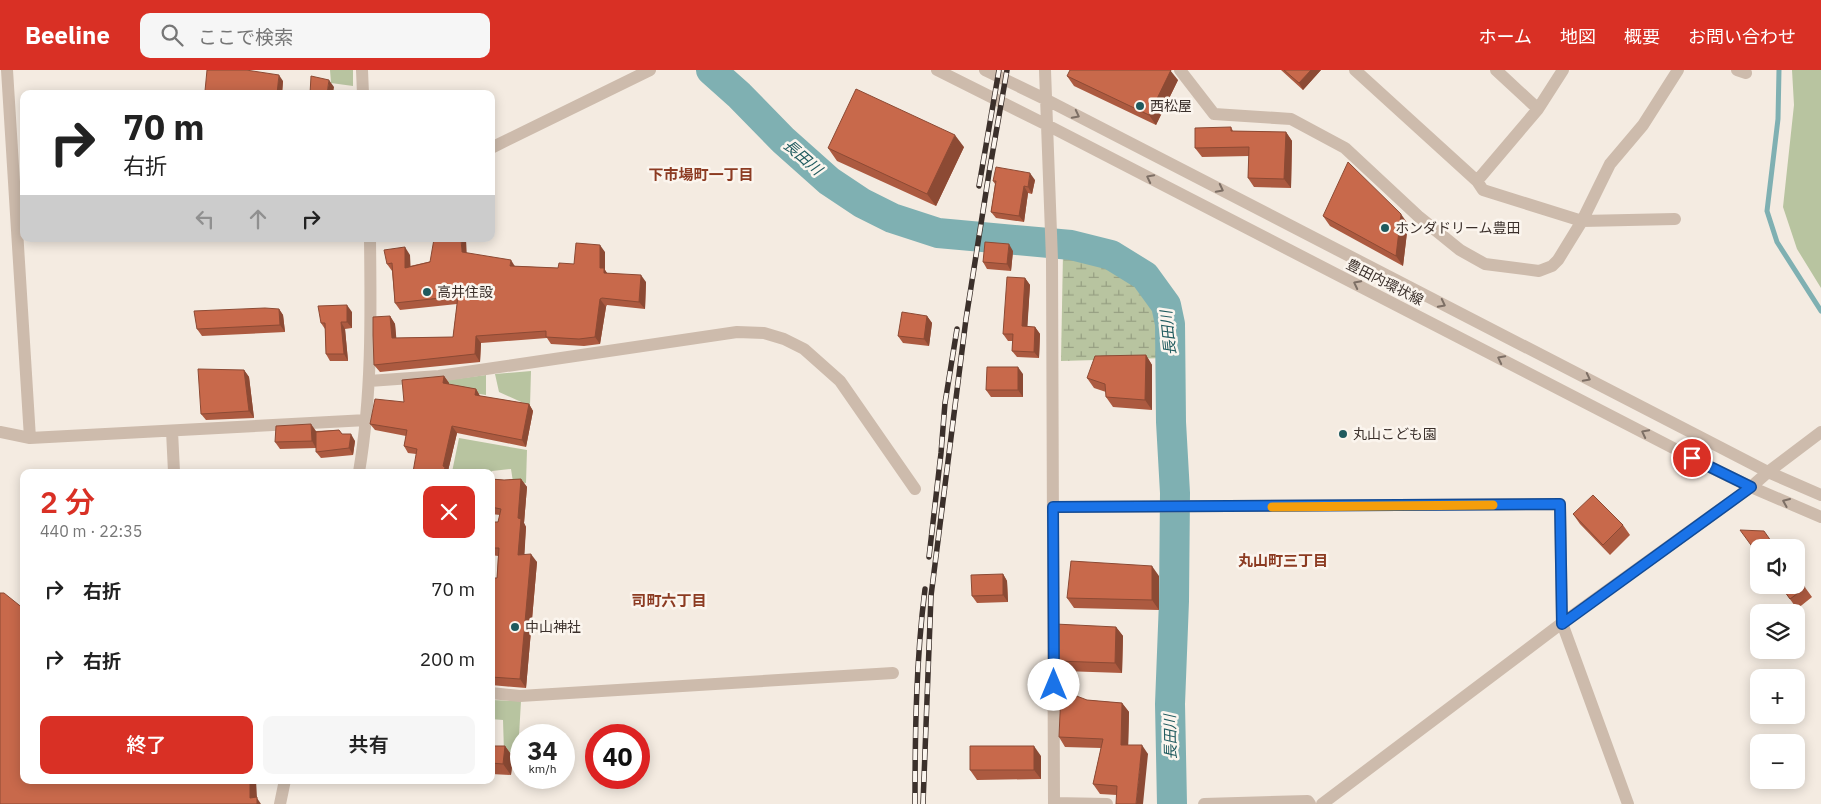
<!DOCTYPE html>
<html lang="ja">
<meta charset="utf-8">
<style>
:root{--surface:#fff;--page:#f6f6f6;--text:#222;--muted:#767676;--accent:#d93025}
body{margin:0;font-family:"IBM Plex Sans","Noto Sans JP",sans-serif;background:var(--page);color:var(--text);height:100vh;display:flex;flex-direction:column;font-size:19px;white-space:nowrap}
*{box-sizing:border-box;margin:0}
p{font-size:16px;color:var(--muted)}
.icon{flex:none;width:28px;height:28px;fill:none;stroke:currentColor;stroke-width:2;stroke-linecap:round;stroke-linejoin:round}
.map{position:relative;flex:1;overflow:hidden}
.sheet{position:absolute;left:20px;top:399px;width:475px;height:315px;display:flex;flex-direction:column;background:var(--surface);border-radius:10px;box-shadow:0 2px 12px #0003}
.sheet>*{flex:none}
.banner{position:absolute;left:20px;top:20px;width:475px;height:152px;border-radius:10px;box-shadow:0 2px 12px #0003;background:#fff;color:var(--text);overflow:hidden}
.controls{position:absolute;left:1750px;top:469px;display:grid;gap:10px}
.controls a{display:grid;place-items:center;width:55px;height:55px;border-radius:10px;background:var(--surface);box-shadow:0 2px 12px #0003;font-size:25px}
.speed{position:absolute;left:510px;top:654px;display:flex;gap:10px;font-size:25px;font-weight:700;text-align:center}
.speed>*{display:grid;place-content:center;width:65px;height:65px;border-radius:50%;background:var(--surface);box-shadow:0 2px 12px #0003;line-height:1}
.speed small{font-size:12px;font-weight:400}
.speed .limit{border:8px solid #d22;background:#fff;color:#111}
.pin{position:absolute;display:grid;place-items:center;width:42px;height:42px;color:#fff;margin:-21px;border:2px solid #fff;border-radius:50%;box-shadow:0 1px 5px #0007}
.me{position:absolute;width:55px;margin:-28px;rotate:0deg;stroke-linejoin:round;filter:drop-shadow(0 0 4px #0008)}
.turn{display:flex;align-items:center;gap:18px;height:105px;padding:0 20px;font-size:22px}
.turn .icon{width:65px;height:65px;stroke-width:2.5}
.turn b{display:block;font-size:35px;line-height:42px}
.lanes{display:flex;align-items:center;height:48px;padding:0 20px;background:#0003;justify-content:center;gap:25px;direction:ltr}
.lanes .off{opacity:.35}
.round{display:grid;place-items:center;flex:none;width:52px;height:52px;border-radius:10px;background:var(--page)}
.summary{display:flex;align-items:center;justify-content:space-between;height:85px;padding:0 20px}
h1{font-size:30px;font-weight:600;line-height:38px;color:var(--accent)}
.button{display:flex;gap:10px;margin-top:auto;padding:10px 20px}
.button a{flex:1;height:58px;border-radius:10px;background:var(--accent);color:#fff;font-size:20px;font-weight:600;line-height:58px;text-align:center}
.button a+a{background:var(--page);color:var(--text)}
ul{padding:0;list-style:none}
li{display:flex;align-items:center;gap:15px;height:70px;padding:0 20px}
li div{flex:1}
li b{display:block;font-size:19px}
li em{font-style:normal}
header{display:flex;align-items:center;gap:30px;box-sizing:border-box;height:70px;padding:0 25px;background:var(--accent);color:#fff}
header strong{font-size:24px}
nav{display:flex;gap:28px;margin-inline-start:auto;font-size:18px}
.search{width:350px;height:45px;background:var(--page);display:flex;align-items:center;gap:12px;box-sizing:border-box;padding:0 18px;border-radius:10px;color:var(--muted);font-size:19px}
.map>svg:first-child{display:block}
.green{fill:#b8c4a0}
.wetland{fill:url(#wetland-marsh)}
.lines{fill:none;stroke-linecap:round;stroke-linejoin:round}
.stream{stroke:#7fb0b2;stroke-width:5}
.river{stroke:#7fb0b2;stroke-width:30}
.minor{stroke:#cdbbac;stroke-width:12}
.rail-casing{stroke:#3b302b;stroke-width:5.5}
.rail{stroke:#fbf5ee;stroke-width:4;stroke-dasharray:11;stroke-linecap:butt}
.wall{fill:#ac5a40}
.shaded-wall{fill:#8c4a34}
.building{fill:#c8694b;stroke:#8c4a34}
.oneway{stroke:#7d6f65}
.route-casing{stroke:#114b97;stroke-width:12}
.route{stroke:#1a73e8;stroke-width:9}
.slow{stroke:#f59e0b;stroke-width:9}
.poi-dot{fill:#1f5a5e;stroke:#fbf5ee;stroke-width:2}
.labels{text-anchor:middle;dominant-baseline:central;stroke-width:5;stroke-linejoin:round;paint-order:stroke}
.poi-label{font-size:14px;fill:#3b302b;stroke:#fbf5ee;text-anchor:start}
.street-label{font-size:14px;fill:#3b302b;stroke:#fbf5ee}
.water-label{font-size:15px;font-style:italic;fill:#1f5a5e;stroke:#fbf5ee}
.neighbourhood-label{font-size:15px;font-weight:bold;fill:#8c3b22;stroke:#fbf5ee}
</style>
<header>
<strong>Beeline</strong>
<div class="search"><svg class="icon" aria-label="search" viewBox="0 0 24 24"><circle cx="10" cy="10" r="6"/><path d="M15 15l6 6"/></svg>ここで検索</div>
<nav><a>ホーム</a><a>地図</a><a>概要</a><a>お問い合わせ</a></nav>
</header>
<div class="map">
<svg width="1821" height="734" viewBox="0 0 1821 734">
<defs>
<pattern id="wetland-marsh" width="20" height="14" patternUnits="userSpaceOnUse" patternTransform="scale(1.25)"><rect width="20" height="14" fill="#b8c4a0"/><path d="M1 5h8M5 5V1M11 12h8M15 12V8" fill="none" stroke="#97a083"/></pattern>
</defs>
<rect width="100%" height="100%" fill="#f4ebe1"/>
<path class="green" d="M330,0H353V16L331,13Z
M1792,0H1821V218L1797,179L1783,137L1794,35Z
M531,301L530,336L499,322L495,304Z
M486,305V325L441,318L440,311Z
M459,368L527,380L526,413L513,412L511,399L492,401L491,406V402H452Z
M491,630L521,631L518,683L504,682L503,650L491,649Z"/>
<path class="wetland" d="M1063,183L1107,192L1142,218L1162,242L1164,288L1061,291Z"/>
<g class="lines">
<path class="stream" d="M1779,0L1778,49L1767,141L1777,172L1821,241"/>
<path class="river" d="M711,0L739,25L783,70L829,111L862,133L892,148L938,163L1071,175L1111,185L1145,206L1166,235L1170,254L1171,352L1175,423L1174,531L1170,634L1172,734"/>
<path class="minor" d="M7,0L30,368
M362,0L363,24
M937,0L1047,55L1710,397L1751,417L1821,447
M985,0L1045,29L1768,402L1821,425
M1045,0L1052,190L1054,734
M1180,0L1214,44L1291,49L1345,78L1418,146L1460,180L1485,194L1539,201L1552,196L1558,190L1582,151L1610,94L1643,55L1678,0
M1355,0L1477,111L1538,39L1563,0
M1496,0L1538,39
M1737,0L1746,3
M491,78L650,0
M1477,111L1483,120L1582,151L1675,149
M369,311L439,306L737,262L764,263L784,269L804,279L840,311L915,419
M172,361L174,402
M0,362L30,368L367,350
M359,402C372,325 371,247 370,169
M1053,437L1560,434L1562,553L1628,734
M491,623L520,626L893,603
M1054,733L1107,734
M280,734L285,710
M1204,734L1308,731L1310,734
M1322,734L1562,553L1751,417L1768,402L1821,362"/>
<g class="rail-casing">
<path id="rail" d="M979,116L999,0
M929,487L941,383L945,333L957,259
M915,734C915,663 916,590 925,519
M923,734L931,526L966,249L989,103L1007,0"/>
</g>
<use href="#rail" class="rail"/>
</g>
<path class="wall" d="M1281,0H1321L1303,20Z
M1067,6L1178,10L1156,55L1074,16Z
M283,11L282,24H207L205,21Z
M1231,57L1233,61L1286,62L1292,71L1291,118L1254,117L1248,108L1249,86L1202,87L1195,78Z
M964,77L936,136L837,91L828,78Z
M1035,110L1032,124L1028,123L1024,152L996,148L991,142L995,114L993,111Z
M1323,146L1408,154L1403,196L1330,156Z
M1013,181L1011,201L987,199L983,192Z
M605,182V200L607,203L646,212L645,239L607,235L606,237L600,274L584,276L551,274L547,268L481,273L480,292L380,302L374,295L390,246L395,254L396,268L453,267L457,234L400,240L395,233L392,201L387,194L410,185V196L467,183L515,196L558,198L574,194Z
M1025,208L1030,215L1027,257H1035L1040,264L1039,288L1017,287L1012,281L1013,271H1008L1003,264Z
M279,239L283,245L285,262L202,266L197,259Z
M352,242V258L345,259L348,291H330L326,284L325,259L321,253Z
M927,246L932,253L929,276L903,273L898,266Z
M1146,285L1152,295V340L1113,337L1106,327V322L1094,318L1087,308Z
M244,300L249,307L254,348L206,350L201,344Z
M1023,304V327H991L986,320Z
M444,306L449,313L448,314L476,319L480,326L529,334L533,341L526,377L457,363L448,401L416,384L408,383L404,376L406,366L375,360L370,354Z
M339,360L342,364L355,371L353,385L321,388L316,382V378L280,379L275,372L316,361Z
M491,409L504,410L521,409L527,417L524,453L526,457L524,484L537,492L526,618L491,615V508H497L498,486L491,485V452H498L500,445L491,444Z
M1573,444L1623,455L1630,465L1610,485L1580,454Z
M1003,504L1007,511L1008,532L977,533L972,526Z
M1796,505L1812,527L1797,539L1780,515Z
M1159,506V540L1074,538L1067,528Z
M1116,557L1123,566L1122,603L1063,601L1056,591Z
M1087,630L1122,633L1129,642L1128,675L1148,684L1117,725L1100,724L1093,714L1101,678L1065,677L1059,667Z
M491,668L495,673V676H505L513,687L511,705L491,704Z
M1041,686V709L977,710L970,700Z"/>
<path class="shaded-wall" d="M1170,0L1178,10L1156,55L1149,45Z
M1311,0H1321L1303,20L1299,13Z
M279,5L283,11L282,24H277Z
M329,10L334,17L333,24H327Z
M1286,62L1292,71L1291,118L1284,109Z
M955,65L964,77L936,136L927,124Z
M1030,103L1035,110L1032,124L1028,117Z
M1024,116L1028,123L1024,152L1019,146Z
M1401,144L1408,154L1403,196L1396,186Z
M461,169H466L467,189L462,182Z
M1009,174L1013,181L1011,201L1007,194Z
M600,175L605,182V200L609,206V210L600,198Z
M405,177L410,185L411,205L405,198Z
M511,190L516,198L510,196Z
M641,205L646,212L645,239L639,232Z
M1025,208L1030,215L1027,263L1022,256Z
M600,229L606,237L600,274L595,267Z
M347,235L352,242V258L347,252Z
M279,239L283,245L285,262L280,255Z
M390,246L395,254L397,275L392,268Z
M927,246L932,253L929,276L924,269Z
M341,252L345,259L348,291L344,284Z
M1035,257L1040,264L1039,288L1034,282Z
M476,266L481,273L480,292L475,284Z
M1146,285L1152,295V340L1145,330Z
M1018,297L1023,304V327L1018,320Z
M244,300L249,307L254,348L249,341Z
M444,306L449,313L448,320L443,313Z
M476,319L480,326L475,325Z
M529,334L533,341L526,377L522,370Z
M311,354L316,361V378L312,371Z
M452,356L457,363L448,401L449,402H444L443,396Z
M351,364L355,371L353,385L349,378Z
M521,409L527,417L524,453L526,457L524,493L518,485V448Z
M531,484L537,492L526,618L520,609Z
M1152,496L1159,506V540L1152,530Z
M1003,504L1007,511L1008,532L1003,525Z
M1116,557L1123,566L1122,603L1115,593Z
M1122,633L1129,642L1128,684L1121,675Z
M491,668L495,673L493,687L491,684Z
M1142,675L1148,684L1143,734H1136Z
M505,676L513,687L511,705L503,694Z
M1034,676L1041,686V709L1034,700Z
M250,710H256L257,728L261,734H255L250,728Z"/>
<path class="building" d="M207,0H246L279,5L277,24H220V22L205,21Z
M1070,0H1171L1149,45L1067,6Z
M1284,0H1311L1299,13Z
M311,6L329,10L327,24H310Z
M856,19L955,65L927,124L828,78Z
M1231,57V61L1286,62L1284,109L1248,108L1249,77L1195,78V58Z
M1348,92L1401,144L1396,186L1323,146Z
M996,97L1030,103L1028,117L1024,116L1019,146L991,142L996,111H993Z
M434,169H461L462,182L511,190L510,196L558,198L559,193L574,194L576,173L600,175V198H604V203L641,205L639,232L602,228L600,229L595,267L579,269L546,267V261L476,266L475,284L374,295L373,265V247L390,246L392,268L453,267L458,226L395,233L392,193L387,194L384,180L405,177V198L430,192Z
M985,172L1009,174L1007,194L983,192Z
M1007,207L1025,208L1022,256L1035,257L1034,282L1012,281L1013,264H1003Z
M347,235V252H341L344,284H326L325,253H321L318,236Z
M265,238L279,239L280,255L197,259L194,241Z
M902,242L927,246L924,269L898,266Z
M1146,285L1145,330L1106,327L1105,314L1087,308L1095,286Z
M987,297H1018V320H986Z
M198,299L244,300L249,341L201,344Z
M444,306L443,313L476,319L475,325L529,334L522,370L452,356L443,396L445,397L444,402H413L417,379L404,376L407,360L370,354L375,329L404,332L402,310Z
M311,354L312,371L275,372L276,356Z
M339,360L342,364H351L349,378L316,382V362Z
M491,409L504,410L521,409L518,448L521,449L518,485L531,484L520,609L491,607V508H497L499,478H491V452H498L501,439L491,437Z
M1593,425L1623,455L1603,475L1573,444Z
M1740,460L1764,461L1776,478H1759V486Z
M1071,491L1152,496V530L1067,528Z
M1003,504V525L972,526L971,505Z
M1796,505L1805,518L1790,529L1780,515H1796Z
M0,523H4L24,539V710H250V728L257,727V734H0Z
M1055,554L1116,557L1115,593L1056,591Z
M1061,620L1087,630L1122,633L1121,675H1142L1136,734H1116L1117,716L1093,714L1103,669L1059,667Z
M491,676H505L503,694L491,693Z
M970,676H1034V700H970Z"/>
<defs><path id="oneway-chevron" d="M-2-3.5L2.5 0L-2 3.5" fill="none" stroke-width="1.6" stroke-linecap="round" stroke-linejoin="round" transform="scale(1.25)"/></defs>
<g class="oneway">
<use href="#oneway-chevron" transform="translate(1076 45) rotate(27)"/>
<use href="#oneway-chevron" transform="translate(1150 108) rotate(-153)"/>
<use href="#oneway-chevron" transform="translate(1220 119) rotate(27)"/>
<use href="#oneway-chevron" transform="translate(1357 214) rotate(-153)"/>
<use href="#oneway-chevron" transform="translate(1442 234) rotate(27)"/>
<use href="#oneway-chevron" transform="translate(1501 289) rotate(-153)"/>
<use href="#oneway-chevron" transform="translate(1587 308) rotate(27)"/>
<use href="#oneway-chevron" transform="translate(1645 363) rotate(-153)"/>
<use href="#oneway-chevron" transform="translate(1786 432) rotate(-157)"/>
</g>
<g class="lines">
<g class="route-casing">
<path id="route" d="M1054,615L1053,437L1560,434L1562,554L1751,417L1692,388"/>
</g>
<use href="#route" class="route"/>
<path class="slow" d="M1272,437L1493,435"/>
</g>
<g class="poi-dot">
<circle cx="1140" cy="36" r="5"/>
<circle cx="1385" cy="158" r="5"/>
<circle cx="427" cy="222" r="5"/>
<circle cx="1343" cy="364" r="5"/>
<circle cx="515" cy="557" r="5"/>
</g>
<g class="labels">
<g class="poi-label">
<text x="1150" y="36">西松屋</text>
<text x="1395" y="158">ホンダドリーム豊田</text>
<text x="437" y="222">高井住設</text>
<text x="1353" y="364">丸山こども園</text>
<text x="525" y="557">中山神社</text>
</g>
<g class="street-label">
<text transform="translate(1385 212) rotate(27)">豊田内環状線</text>
</g>
<g class="water-label">
<text transform="translate(803 87) rotate(41)">長田川</text>
<text transform="translate(1168 263) rotate(-96)">長田川</text>
<text transform="translate(1170 667) rotate(-91)">長田川</text>
</g>
<g class="neighbourhood-label">
<text x="701" y="104">下市場町一丁目</text>
<text x="1283" y="490">丸山町三丁目</text>
<text x="669" y="530">司町六丁目</text>
</g>
</g>
</svg>
<div class="controls">
<a><svg class="icon" aria-label="sound" viewBox="0 0 24 24"><path d="M4 9h4l5-4v14l-5-4H4zM17 9q2 3 0 6"/></svg></a>
<a><svg class="icon" aria-label="layers" viewBox="0 0 24 24"><path d="M12 4l9 5-9 5-9-5zM3 14l9 5 9-5"/></svg></a>
<a>+</a>
<a>−</a>
</div>
<div class="speed"><div>34<small>km/h</small></div><div class="limit">40</div></div>
<div class="pin" style="left:1692px;top:388px;background:#d93025"><svg class="icon" aria-label="arrive" viewBox="0 0 24 24"><path d="M6 21V4h12l-3 4 3 4H6"/></svg></div>
<svg class="me" style="left:1054px;top:615px" viewBox="-20 -20 40 40"><circle r="19" fill="#fff"/><path d="M0-13L10 11 0 6-10 11z" fill="#1a73e8"/></svg>
<div class="banner">
<div class="turn"><svg class="icon" aria-label="right" viewBox="0 0 24 24"><path d="M7 20v-9h11M14 6l5 5-5 5"/></svg><div><b>70 m</b>右折</div></div>
<div class="lanes"><svg class="icon off" aria-label="left" viewBox="0 0 24 24"><path d="M17 20v-9H6M10 6l-5 5 5 5"/></svg><svg class="icon off" aria-label="ahead" viewBox="0 0 24 24"><path d="M12 20V5M6 11l6-6 6 6"/></svg><svg class="icon" aria-label="right" viewBox="0 0 24 24"><path d="M7 20v-9h11M14 6l5 5-5 5"/></svg></div>
</div>
<section class="sheet">
<div class="summary"><div><h1>2 分</h1><p>440 m · 22:35</p></div><a class="round" style="background:#d93025;color:#fff"><svg class="icon" aria-label="close" viewBox="0 0 24 24"><path d="M6 6l12 12M18 6L6 18"/></svg></a></div>
<ul>
<li><svg class="icon" aria-label="right" viewBox="0 0 24 24"><path d="M7 20v-9h11M14 6l5 5-5 5"/></svg><div><b>右折</b></div><em>70 m</em></li>
<li><svg class="icon" aria-label="right" viewBox="0 0 24 24"><path d="M7 20v-9h11M14 6l5 5-5 5"/></svg><div><b>右折</b></div><em>200 m</em></li>
</ul>
<div class="button"><a>終了</a><a>共有</a></div>
</section>
</div>
